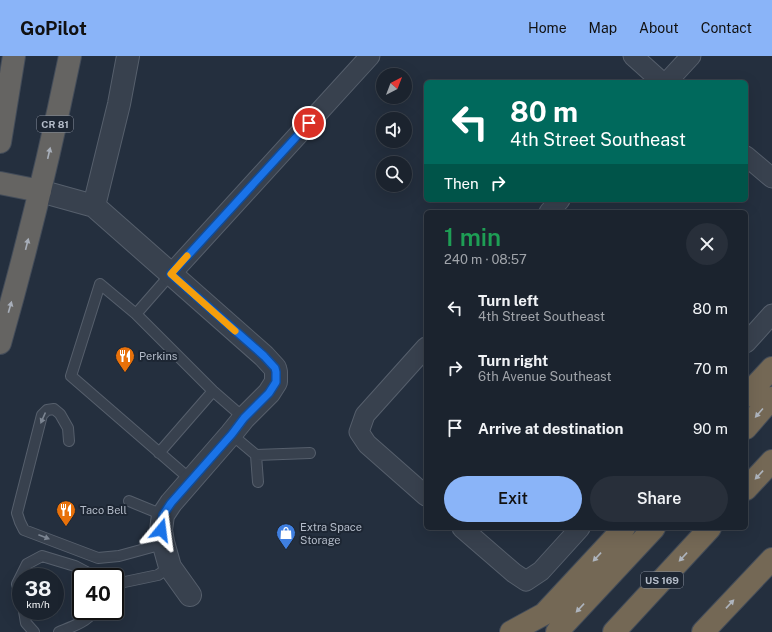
<!DOCTYPE html>
<meta charset="utf-8">
<style>
:root{--surface:#1b232e;--page:#282f3a;--text:#f1f3f6;--muted:#a0a4aa;--line:#39404a;--accent:#8ab4f8}
body{margin:0;font-family:"Public Sans",sans-serif;background:var(--page);color:var(--text);height:100vh;display:flex;flex-direction:column;font-size:15px;white-space:nowrap}
*{box-sizing:border-box;margin:0}
p{font-size:13px;color:var(--muted)}
.icon{flex:none;width:22px;height:22px;fill:none;stroke:currentColor;stroke-width:2;stroke-linecap:round;stroke-linejoin:round}
.map{position:relative;flex:1;overflow:hidden}
.sheet{position:absolute;left:424px;top:154px;width:324px;height:320px;display:flex;flex-direction:column;background:var(--surface);border-radius:6px;box-shadow:0 4px 16px #0002,0 0 0 1px var(--line)}
.sheet>*{flex:none}
.banner{position:absolute;left:424px;top:24px;width:324px;height:122px;border-radius:6px;box-shadow:0 4px 16px #0002,0 0 0 1px var(--line);background:#00695c;color:#fff;overflow:hidden}
.needle{width:26px;rotate:42deg}
.buttons{position:absolute;left:376px;top:12px;display:grid;gap:8px}
.buttons a{display:grid;place-items:center;width:36px;height:36px;border-radius:50%;background:var(--surface);box-shadow:0 4px 16px #0002,0 0 0 1px var(--line);font-size:20px}
.speed{position:absolute;left:12px;top:512px;display:flex;gap:8px;font-size:20px;font-weight:700;text-align:center}
.speed>*{display:grid;place-content:center;width:52px;height:52px;border-radius:50%;background:var(--surface);box-shadow:0 4px 16px #0002,0 0 0 1px var(--line);line-height:1}
.speed small{font-size:10px;font-weight:400}
.speed .limit{border:2px solid #111;border-radius:6px;background:#fff;color:#111}
.pin{position:absolute;display:grid;place-items:center;width:34px;height:34px;color:#fff;margin:-17px;border:2px solid #fff;border-radius:50%;box-shadow:0 1px 4px #0007}
.me{position:absolute;width:44px;margin:-22px;rotate:16deg;stroke-linejoin:round;filter:drop-shadow(0 0 3px #0008)}
.turn{display:flex;align-items:center;gap:14px;height:84px;padding:0 20px;font-size:18px}
.turn .icon{width:52px;height:52px;stroke-width:2.5}
.turn b{display:block;font-size:28px;line-height:34px}
.then{display:flex;align-items:center;height:38px;padding:0 20px;background:#0003;gap:8px;font-size:15px}
.round{display:grid;place-items:center;flex:none;width:42px;height:42px;border-radius:21px;background:var(--page)}
.overview{display:flex;align-items:center;justify-content:space-between;height:68px;padding:0 20px}
h1{font-size:24px;font-weight:600;line-height:30px;color:#1e9e55}
.action{display:flex;gap:8px;margin-top:auto;padding:8px 20px}
.action a{flex:1;height:46px;border-radius:24px;background:var(--accent);color:#111;font-size:16px;font-weight:600;line-height:46px;text-align:center}
.action a+a{background:var(--page);color:var(--text)}
ul{padding:0;list-style:none}
li{display:flex;align-items:center;gap:12px;height:60px;padding:0 20px}
li div{flex:1}
li b{display:block;font-size:15px}
li em{font-style:normal}
header{display:flex;align-items:center;gap:24px;box-sizing:border-box;height:56px;padding:0 20px;background:var(--accent);color:#111}
header strong{font-size:19px}
nav{display:flex;gap:22px;margin-inline-start:auto;font-size:14px}
.map>svg:first-child{display:block}
.lines{fill:none;stroke-linecap:round;stroke-linejoin:round}
.service-casing{stroke:#565f6c;stroke-width:12}
.minor-casing{stroke:#565f6c;stroke-width:21}
.tertiary-casing{stroke:#565f6c;stroke-width:24}
.trunk-casing{stroke:#434c59;stroke-width:24}
.motorway-casing{stroke:#434c59;stroke-width:24}
.service{stroke:#38414e;stroke-width:10}
.minor{stroke:#38414e;stroke-width:19}
.tertiary{stroke:#38414e;stroke-width:22}
.trunk{stroke:#656462;stroke-width:22}
.motorway{stroke:#746855;stroke-width:22}
.oneway{fill:#a8afba}
.oneway2{fill:#aeb4bd}
.oneway3{fill:#7c8592}
.route-casing{stroke:#114b97;stroke-width:10}
.route{stroke:#1a73e8;stroke-width:7}
.slow{stroke:#f59e0b;stroke-width:7}
.labels{text-anchor:middle;dominant-baseline:central;stroke-width:4;stroke-linejoin:round;paint-order:stroke}
.shield{fill:#1d2633;stroke:#878f9c;stroke-width:1}
.shield-label{font-size:10px;font-weight:bold;fill:#b4bcc9}
.poi-label{font-size:11px;fill:#b4bcc9;stroke:#1d2633;text-anchor:start}
</style>
<header>
<strong>GoPilot</strong>
<nav><a>Home</a><a>Map</a><a>About</a><a>Contact</a></nav>
</header>
<div class="map">
<svg width="772" height="576" viewBox="0 0 772 576">
<rect width="100%" height="100%" fill="#242f3e"/>
<g class="lines">
<g class="service-casing">
<path id="service" d="M171,218L136,258L213,335L244,362
M136,258L100,228L71,320L191,424
M231,378L256,399L310,397
M69,385L68,372L60,358L54,353L47,354L42,359L17,457L20,466L24,474L98,502L119,500L163,488
M159,397L213,335
M256,399L258,426
M129,445L163,459
M115,528L158,519L170,511
M21,543L17,528L27,508L42,500L75,510L96,521
M24,555L26,567L34,576
M59,576C71,571 87,566 94,555"/>
</g>
<g class="minor-casing">
<path id="minor" d="M633,0L662,26
M667,26L691,0
M746,100L772,122
M549,156L560,144
M171,218L370,0
M746,287L772,258
M426,291L365,359L359,376L367,388L426,440
M462,472L514,517L526,525L541,515L580,472"/>
</g>
<g class="tertiary-casing">
<path id="tertiary" d="M40,135L94,150L264,300L275,312L276,316V326L269,337L244,362L231,378L171,447L163,459L161,474L163,486L170,511L190,539
M94,150L119,48L128,0"/>
</g>
<g class="trunk-casing">
<path id="trunk" d="M0,86L14,0
M0,127L40,135
M0,287C27,192 50,97 70,0"/>
</g>
<g class="motorway-casing">
<path id="motorway" d="M746,340L772,312
M746,372L772,342
M746,433L772,405
M511,576L544,558L624,472
M557,576L654,472
M614,576L710,472
M703,576L772,503"/>
</g>
<use href="#service" class="service"/>
<use href="#minor" class="minor"/>
<use href="#tertiary" class="tertiary"/>
<use href="#trunk" class="trunk"/>
<use href="#motorway" class="motorway"/>
</g>
<defs><path id="oneway-solid" d="M-6-.8H1V-3.2L6.5 0L1 3.2V.8H-6Z"/></defs>
<g class="oneway">
<use href="#oneway-solid" transform="translate(49 97) rotate(-77)"/>
<use href="#oneway-solid" transform="translate(27 188) rotate(-76)"/>
<use href="#oneway-solid" transform="translate(10 251) rotate(-74)"/>
</g>
<g class="oneway2">
<use href="#oneway-solid" transform="translate(759 357) rotate(131)"/>
<use href="#oneway-solid" transform="translate(759 419) rotate(133)"/>
<use href="#oneway-solid" transform="translate(597 501) rotate(133)"/>
<use href="#oneway-solid" transform="translate(683 501) rotate(133)"/>
<use href="#oneway-solid" transform="translate(730 548) rotate(-47)"/>
<use href="#oneway-solid" transform="translate(580 552) rotate(133)"/>
</g>
<g class="oneway3">
<use href="#oneway-solid" transform="translate(43 362) rotate(114)"/>
<use href="#oneway-solid" transform="translate(44 481) rotate(21)"/>
</g>
<g class="lines">
<g class="route-casing">
<path id="route" d="M161,474L163,459L171,447L232,378L244,362L269,337L276,326V316L275,312L264,300L171,218L309,67"/>
</g>
<use href="#route" class="route"/>
<path class="slow" d="M187,200L171,218L235,275"/>
</g>
<defs>
<g id="restaurant-pin" transform="scale(1)"><path d="M0 17L-7.5 6A9.5 9.5 0 1 1 7.5 6Z" fill="#e8710a" stroke="#1d2633"/><path d="M-5-6h1v4h1v-4h1v4h1v-4h1v5L-1.5 .5V6h-2V.5L-5-1ZM5-6V6H3V1.5H1.5Q1.5-4 5-6Z" fill="#fff"/></g>
<g id="shop-pin" transform="scale(1)"><path d="M0 17L-7.5 6A9.5 9.5 0 1 1 7.5 6Z" fill="#3f7fe0" stroke="#1d2633"/><path d="M-5-2.5h2.3a2.7 3.5 0 0 1 5.4 0H5L5.5 6h-11ZM-1.5-2.5h3a1.5 2.3 0 0 0-3 0Z" fill="#fff"/></g>
</defs>
<g fill-rule="evenodd">
<use href="#restaurant-pin" x="125" y="300"/>
<use href="#restaurant-pin" x="66" y="454"/>
<use href="#shop-pin" x="286" y="477"/>
</g>
<g class="labels">
<g class="shield">
<rect x="37" y="60" width="36" height="16" rx="3"/>
<rect x="641" y="516" width="42" height="16" rx="3"/>
</g>
<g class="shield-label">
<text x="55" y="68">CR 81</text>
<text x="662" y="524">US 169</text>
</g>
<g class="poi-label">
<text x="139" y="300">Perkins</text>
<text x="80" y="454">Taco Bell</text>
<text x="300" y="471">Extra Space<tspan x="300" dy="13">Storage</tspan></text>
</g>
</g>
</svg>
<div class="buttons">
<a><svg class="needle" viewBox="-14 -14 28 28"><path d="M0-13l5 13h-10z" fill="#e53935"/><path d="M0 13l5-13h-10z" fill="#a0a4aa"/></svg></a>
<a><svg class="icon" aria-label="sound" viewBox="0 0 24 24"><path d="M4 9h4l5-4v14l-5-4H4zM17 9q2 3 0 6"/></svg></a>
<a><svg class="icon" aria-label="search" viewBox="0 0 24 24"><circle cx="10" cy="10" r="6"/><path d="M15 15l6 6"/></svg></a>
</div>
<div class="speed"><div>38<small>km/h</small></div><div class="limit">40</div></div>
<div class="pin" style="left:309px;top:67px;background:#d93025"><svg class="icon" aria-label="arrive" viewBox="0 0 24 24"><path d="M6 21V4h12l-3 4 3 4H6"/></svg></div>
<svg class="me" style="left:161px;top:474px" viewBox="-20 -20 40 40"><path d="M0-17L14 15 0 8-14 15z" fill="#1a73e8" stroke="#fff" stroke-width="4"/></svg>
<div class="banner">
<div class="turn"><svg class="icon" aria-label="left" viewBox="0 0 24 24"><path d="M17 20v-9H6M10 6l-5 5 5 5"/></svg><div><b>80 m</b>4th Street Southeast</div></div>
<div class="then">Then<svg class="icon" aria-label="right" viewBox="0 0 24 24"><path d="M7 20v-9h11M14 6l5 5-5 5"/></svg></div>
</div>
<section class="sheet">
<div class="overview"><div><h1>1 min</h1><p>240 m · 08:57</p></div><a class="round"><svg class="icon" aria-label="close" viewBox="0 0 24 24"><path d="M6 6l12 12M18 6L6 18"/></svg></a></div>
<ul>
<li><svg class="icon" aria-label="left" viewBox="0 0 24 24"><path d="M17 20v-9H6M10 6l-5 5 5 5"/></svg><div><b>Turn left</b><p>4th Street Southeast</p></div><em>80 m</em></li>
<li><svg class="icon" aria-label="right" viewBox="0 0 24 24"><path d="M7 20v-9h11M14 6l5 5-5 5"/></svg><div><b>Turn right</b><p>6th Avenue Southeast</p></div><em>70 m</em></li>
<li><svg class="icon" aria-label="arrive" viewBox="0 0 24 24"><path d="M6 21V4h12l-3 4 3 4H6"/></svg><div><b>Arrive at destination</b></div><em>90 m</em></li>
</ul>
<div class="action"><a>Exit</a><a>Share</a></div>
</section>
</div>
